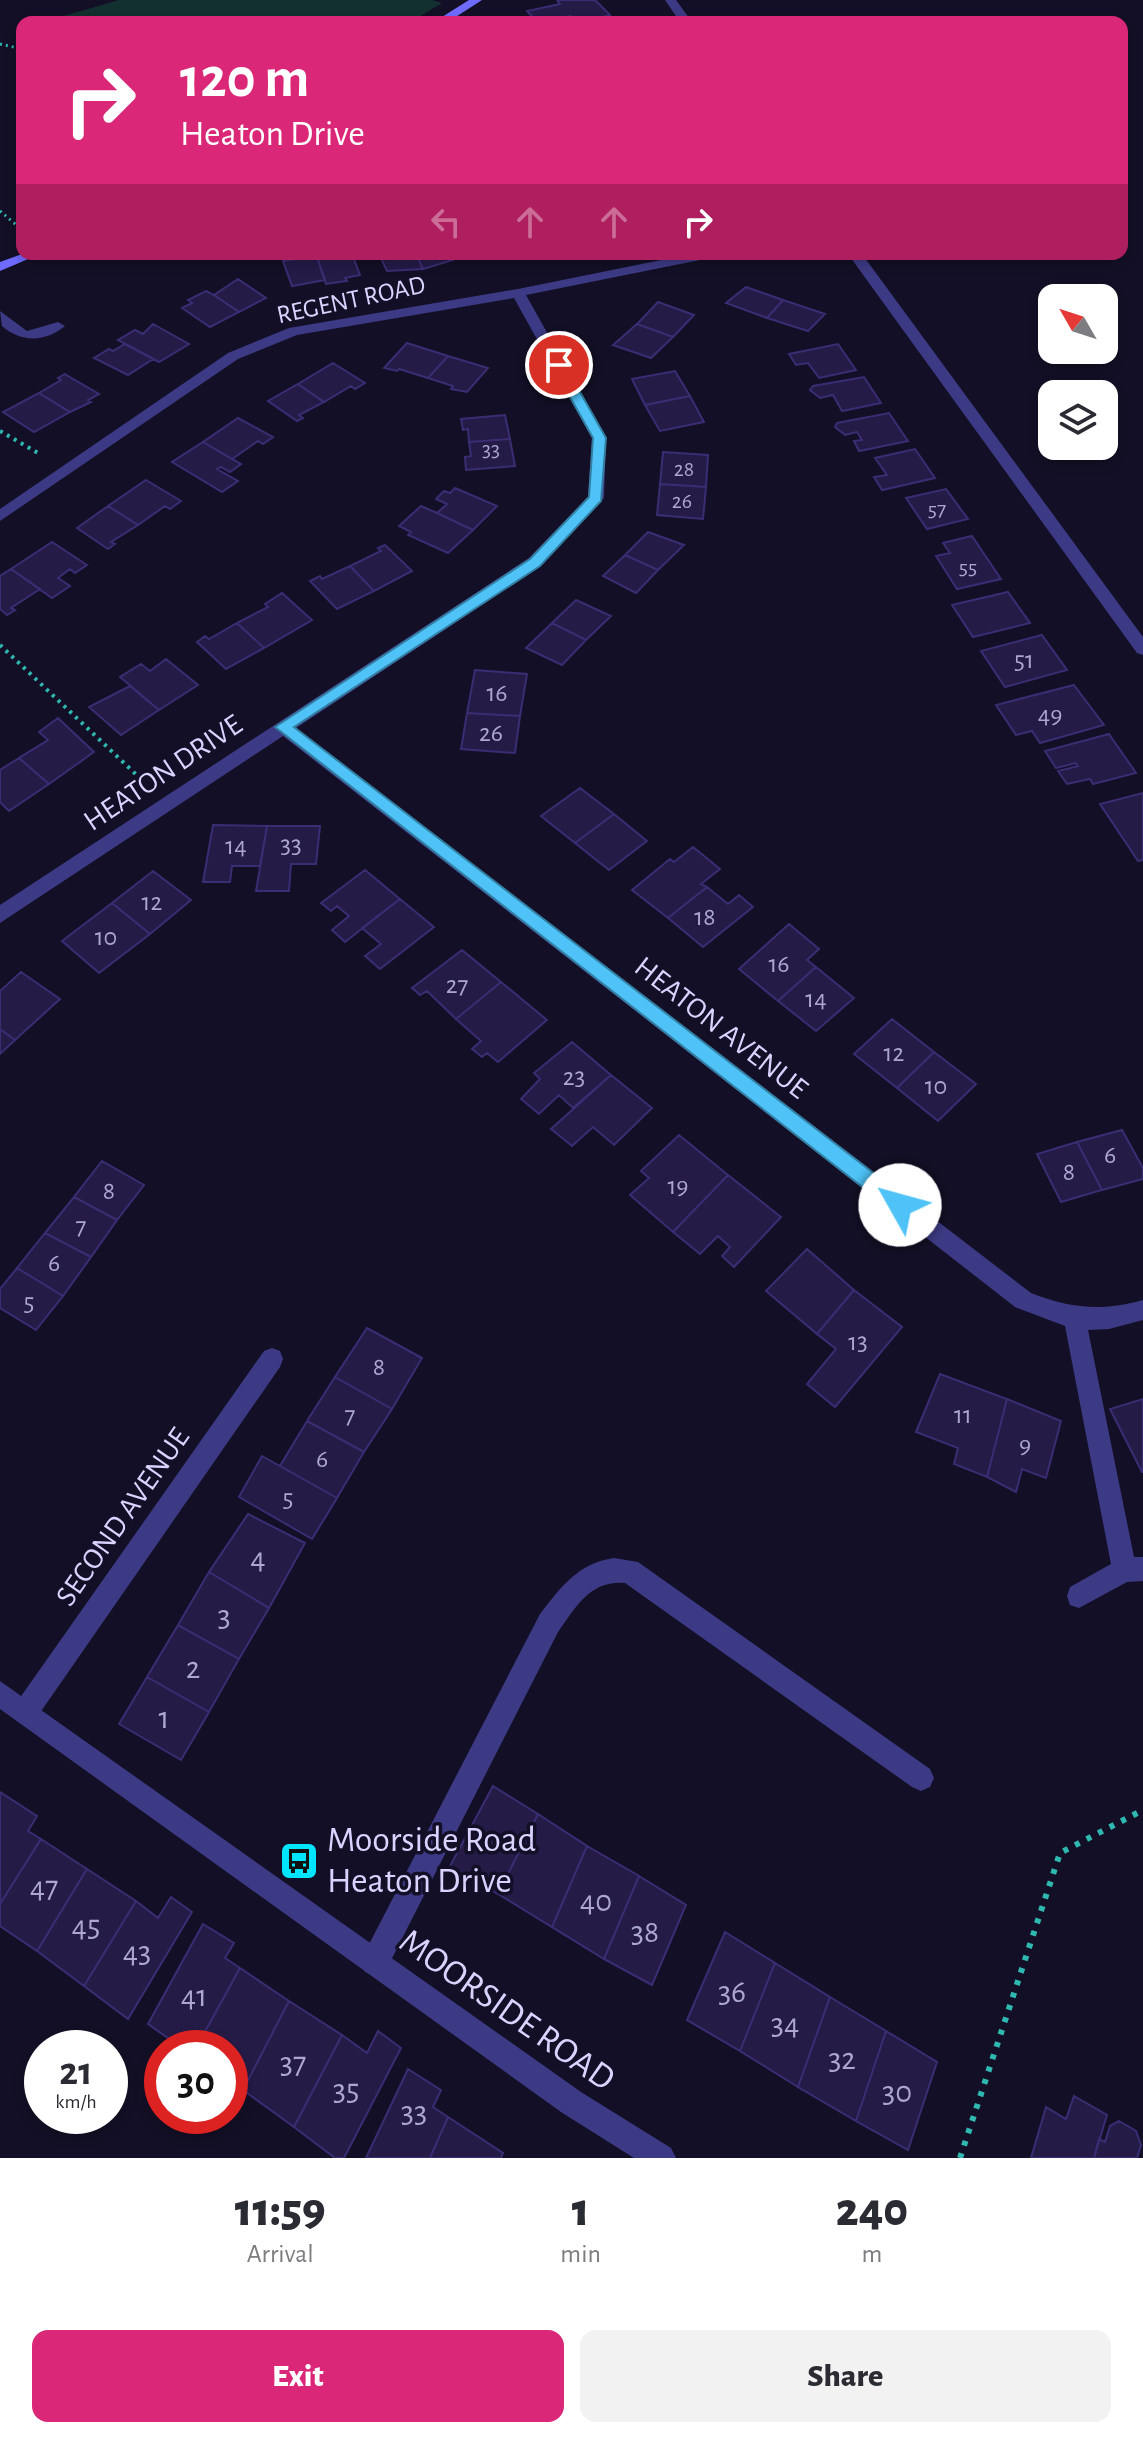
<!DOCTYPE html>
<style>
:root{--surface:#fff;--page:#f2f2f3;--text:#2b2b33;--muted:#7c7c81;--accent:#db2777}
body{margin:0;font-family:"Alegreya Sans",sans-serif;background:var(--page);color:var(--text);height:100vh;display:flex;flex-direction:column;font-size:30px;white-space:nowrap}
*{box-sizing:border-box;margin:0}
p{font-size:26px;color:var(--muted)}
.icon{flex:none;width:44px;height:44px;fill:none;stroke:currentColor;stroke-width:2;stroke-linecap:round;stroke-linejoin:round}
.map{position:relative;height:2158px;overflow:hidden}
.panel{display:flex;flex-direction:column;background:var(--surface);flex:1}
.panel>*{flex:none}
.guide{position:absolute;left:16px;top:16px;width:1112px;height:244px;border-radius:16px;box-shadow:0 4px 12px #0003;background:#db2777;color:#fff;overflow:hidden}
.needle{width:52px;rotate:309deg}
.controls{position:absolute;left:1038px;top:284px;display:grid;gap:16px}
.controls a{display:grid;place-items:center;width:80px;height:80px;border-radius:16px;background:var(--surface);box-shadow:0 4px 12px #0003;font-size:40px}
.speed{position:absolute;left:24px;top:2030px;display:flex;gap:16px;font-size:40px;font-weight:700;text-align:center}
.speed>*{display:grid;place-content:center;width:104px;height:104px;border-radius:50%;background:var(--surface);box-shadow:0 4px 12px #0003;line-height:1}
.speed small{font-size:20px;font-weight:400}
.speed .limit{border:12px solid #d22;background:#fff;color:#111}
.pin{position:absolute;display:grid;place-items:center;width:68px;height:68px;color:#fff;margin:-34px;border:4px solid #fff;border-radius:50%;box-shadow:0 2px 8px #0007}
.me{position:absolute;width:88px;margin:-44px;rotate:308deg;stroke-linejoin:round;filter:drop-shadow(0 0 6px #0008)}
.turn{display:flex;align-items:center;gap:28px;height:168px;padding:0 32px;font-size:36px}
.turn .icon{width:104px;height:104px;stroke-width:2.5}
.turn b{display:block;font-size:56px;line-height:68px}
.lanes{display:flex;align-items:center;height:76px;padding:0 32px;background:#0003;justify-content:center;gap:40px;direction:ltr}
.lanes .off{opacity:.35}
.eta{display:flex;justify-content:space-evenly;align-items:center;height:136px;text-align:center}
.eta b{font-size:48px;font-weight:800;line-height:56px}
.action{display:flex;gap:16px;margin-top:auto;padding:16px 32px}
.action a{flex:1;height:92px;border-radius:16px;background:var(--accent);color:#fff;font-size:32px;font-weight:800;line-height:92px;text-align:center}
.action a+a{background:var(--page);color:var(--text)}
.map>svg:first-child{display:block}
.green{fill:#12302f}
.building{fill:#241b47;stroke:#3b2d73;stroke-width:2}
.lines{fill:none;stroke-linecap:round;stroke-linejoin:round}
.path-far2{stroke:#2fb8b0;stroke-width:3;stroke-dasharray:2 4;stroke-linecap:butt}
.path-far1{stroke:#2fb8b0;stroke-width:4;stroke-dasharray:3 5;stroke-linecap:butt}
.path{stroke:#2fb8b0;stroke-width:6;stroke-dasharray:5 8;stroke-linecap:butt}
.service{fill:#3d3a85;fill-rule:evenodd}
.minor{fill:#3d3a85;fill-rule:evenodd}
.tertiary{fill:#3d3a85;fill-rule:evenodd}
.secondary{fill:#6f6bff;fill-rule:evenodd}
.route{fill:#4fc3f7;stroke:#337fa1;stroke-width:2}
.labels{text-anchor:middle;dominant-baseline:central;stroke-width:7;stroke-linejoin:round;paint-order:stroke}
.far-number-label{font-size:22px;fill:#aca6d1}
.far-street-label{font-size:26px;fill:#d9d4ff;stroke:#130f26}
.number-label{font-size:26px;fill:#aca6d1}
.street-label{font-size:30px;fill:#d9d4ff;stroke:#130f26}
.near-number-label{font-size:32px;fill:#aca6d1}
.near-poi-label{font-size:36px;fill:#d9d4ff;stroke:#130f26;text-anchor:start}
.near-street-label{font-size:36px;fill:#d9d4ff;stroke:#130f26}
</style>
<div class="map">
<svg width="1143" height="2158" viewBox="0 0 1143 2158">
<rect width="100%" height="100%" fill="#130f26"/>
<path class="green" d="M119,0H432L442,3L411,22H43Z"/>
<path class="building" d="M557,0H595L610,15L582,22H577L571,16L537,22L527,11L560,4Z
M299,254H316L325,280L292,286L283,261L295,259Z
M316,254H352L360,275L345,278L347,281L326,284Z
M379,254H416L423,269L387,271Z
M416,254H450L453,260L423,269Z
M238,279L266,298L239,312L214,295Z
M746,287L783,300L767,318L726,303Z
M206,291L214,295L239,312L210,327L182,308L192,303L188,300Z
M783,300L825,314L808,331L767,318Z
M658,302L694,315L673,337L637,324Z
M153,324L189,344L159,362L118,340L135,330L143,334Z
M637,324L673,337L651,358L613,345Z
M407,343L448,356L428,378L399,369L397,371L384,368Z
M125,344L153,359L128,375L94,358L109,349L113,351Z
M838,344L856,370L819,378L808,363L796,365L789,354Z
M448,356L488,368L467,392L451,389L453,386L428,378Z
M333,363L365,383L355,389L351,386L324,402L298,384Z
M675,371L690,396L645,405L632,379Z
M65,374L68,376L99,394L88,400L91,402L70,412L39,393L61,380L58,378Z
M864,377L881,403L842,411L833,395L820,398L810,390L813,386Z
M298,384L324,402L299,415L303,418L297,421L268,401Z
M39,393L70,412L34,432L3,412Z
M690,396L704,422L660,431L645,405Z
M889,413L908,441L859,451L854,441L862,440L857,432L845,435L835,427L837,423Z
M505,415L510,439L469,442L468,429L463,430L461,419Z
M238,418L273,437L263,444L258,441L232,459L203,442Z
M510,439L515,466L466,470L465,457L471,456L469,442Z
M203,442L241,464L230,472L221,467L217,469L238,481L222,492L172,462Z
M915,449L935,478L882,490L874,477L887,475L875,458Z
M663,452L708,455L706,487L660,484Z
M146,480L181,501L170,509L165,506L138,525L108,506Z
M660,484L706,487L703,519L657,515Z
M455,488L497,506L473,530L437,513L447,504L436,499L444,491L450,493Z
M946,489L968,519L927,529L906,498Z
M108,506L138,525L111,542L115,544L108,549L77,528Z
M421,506L437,513L473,530L448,553L408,535L411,532L399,526Z
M648,532L684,545L658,570L625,555Z
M972,536L1001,579L957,589L936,556L950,553L943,543Z
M52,542L87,565L75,573L70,569L58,578L70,586L52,598L11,569Z
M385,545L412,571L374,591L350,566L381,551L378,548Z
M625,555L658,570L636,593L603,576Z
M350,566L374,591L337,609L310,581L320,576L322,579Z
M11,569L40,589L11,608L15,610L7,615L0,609V576Z
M1008,592L1030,623L973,637L952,605Z
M282,593L312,620L264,648L237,623L268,607L265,604Z
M576,600L611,616L586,640L552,623Z
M237,623L264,648L226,669L197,642L205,636L209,639Z
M552,623L586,640L562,665L526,648Z
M1042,635L1067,670L1005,687L981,651Z
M166,659L198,685L159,710L120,677L141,664L150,671Z
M475,670L527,674L520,716L467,713Z
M1074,685L1104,725L1040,743L1032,731L1016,735L996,705Z
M130,686L159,710L121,735L89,707Z
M467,713L520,716L515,753L461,749Z
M58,718L94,752L49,784L19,758L48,740L39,732Z
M1109,734L1136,773L1093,784L1090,779L1067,784L1058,771L1078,766L1076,763L1056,768L1045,751Z
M19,758L49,784L9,811L0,802V770Z
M580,788L614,814L575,843L541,816Z
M1143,793V860L1138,861L1100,804Z
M614,814L647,841L609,870L575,843Z
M213,825L267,826L260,866H232L230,882H203Z
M267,826H320L316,864H291L289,891H256Z
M693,847L720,869L701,884L707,887L668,918L632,890L670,859L674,862Z
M365,870L400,899L345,942L332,930L349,916L337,906L331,911L321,903Z
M153,871L191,900L150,934L112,903Z
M707,887L728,904L739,895L753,907L703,947L668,918Z
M400,899L434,927L380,969L365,956L381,944L362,928Z
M112,903L150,934L99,973L62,941Z
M789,924L819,949L807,960L816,967L778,1001L739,969Z
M462,950L501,982L456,1019L427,991L420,995L412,988Z
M816,967L854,998L816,1031L778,1001Z
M21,972L60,999L15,1040L0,1029V991Z
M501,982L547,1020L498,1062L487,1053L482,1057L472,1049L481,1041L456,1019Z
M892,1019L934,1052L897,1088L854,1054Z
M0,1029L15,1040L0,1054Z
M572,1042L611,1075L573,1108L559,1095L539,1114L521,1099L540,1079L534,1073Z
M934,1052L976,1084L938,1121L897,1088Z
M611,1075L652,1108L614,1145L593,1127L572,1146L551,1129Z
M1122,1130L1143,1168V1179L1102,1190L1077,1142Z
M679,1135L728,1175L673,1232L630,1195L649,1178L641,1171Z
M1077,1142L1102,1190L1061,1202L1037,1154Z
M102,1161L144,1185L117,1220L74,1197Z
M728,1175L781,1217L734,1267L722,1256L730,1247L718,1236L700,1254L673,1232Z
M74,1197L117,1220L91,1257L45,1233Z
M45,1233L91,1257L63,1296L17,1268Z
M807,1249L854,1290L817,1334L766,1291Z
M17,1268L63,1296L36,1330L0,1308V1289Z
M854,1290L902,1327L835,1407L807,1384L836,1349L817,1334Z
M367,1328L422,1358L392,1409L335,1377Z
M940,1374L1007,1399L987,1477L954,1464L958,1448L916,1432Z
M335,1377L392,1409L364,1452L307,1421Z
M1007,1399L1061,1421L1046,1478L1022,1469L1016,1492L987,1477Z
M1143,1399V1472H1142L1110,1409Z
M307,1421L364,1452L337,1498L280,1466Z
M262,1456L337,1498L312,1539L239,1497Z
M248,1514L305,1543L269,1608L209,1572Z
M209,1572L269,1608L239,1659L178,1625Z
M178,1625L239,1659L209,1712L147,1677Z
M147,1677L209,1712L181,1760L119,1724Z
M493,1786L538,1814L498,1894L450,1866Z
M0,1792L37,1816L28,1831L41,1839L0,1904Z
M538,1814L587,1846L552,1927L498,1894Z
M41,1839L87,1869L37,1951L0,1926V1904Z
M587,1846L639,1876L604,1959L552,1927Z
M87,1869L136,1901L84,1986L37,1951Z
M639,1876L686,1905L652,1985L604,1959Z
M171,1897L192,1912L128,2019L84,1986L136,1901L158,1918Z
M203,1924L234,1943L225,1958L240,1968L196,2048H182L148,2024Z
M725,1932L775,1963L740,2051L687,2020Z
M775,1963L830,1997L798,2087L740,2051Z
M240,1968L289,2001L243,2090L230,2081V2048H196Z
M830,1997L886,2031L856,2121L798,2087Z
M289,2001L342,2035L294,2127L243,2090Z
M378,2031L401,2048L344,2158H335L294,2127L342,2035L367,2053Z
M886,2031L937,2062L908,2150L856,2121Z
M408,2069L441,2090L433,2107L448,2117L430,2158H366Z
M1074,2096L1107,2115L1094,2158H1031L1046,2107L1066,2119Z
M448,2117L503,2153L501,2158H430Z
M1119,2121L1136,2131L1141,2145L1137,2158H1094L1099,2139L1105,2142L1110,2126Z"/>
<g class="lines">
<path class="path-far2" d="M0,44L22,49
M0,211L21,229"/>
<path class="path-far1" d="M0,431L38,453
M0,645L144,782"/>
<path class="path" d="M960,2158L1060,1853L1143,1810"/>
<path class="service" d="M0,311L27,331L58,322L65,326C46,342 21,343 2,326Z
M272,1348L280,1351L283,1359L280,1367L35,1720L26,1724L17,1720L13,1711L17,1702L264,1351Z
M614,1558L638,1562L930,1769L934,1778L930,1787L921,1791L912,1787L625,1583C590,1580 576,1607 558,1632L385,1972L375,1976L365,1972L361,1962L365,1952L540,1614C561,1587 578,1563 614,1558Z"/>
<path class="minor" d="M691,254H717L710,258L526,295L606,438L604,498L541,566L296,728L1031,1293C1070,1308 1102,1312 1143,1300V1320L1109,1329L1088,1330L1134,1557H1143V1581L1127,1582L1079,1608L1070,1605L1067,1596L1070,1587L1111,1564L1065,1326L1015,1307L283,736L0,923V905L529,558L588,497L592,438L514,298L297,335L238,359L0,521V509L228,353L289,328L518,289Z
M0,1681L581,2092L671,2148L676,2158H634L561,2112L0,1709Z"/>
<path class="tertiary" d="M665,0H676L692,22H680Z
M848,254H862L1143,637V655L1137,653Z"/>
<path class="secondary" d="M469,0H482L448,22H434Z
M22,254H40L0,271V262Z"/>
</g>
<path class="route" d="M554,362H563L606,438L601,501L540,566L294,727L906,1198L909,1205L906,1211L900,1213L893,1211L275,727L530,559L589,497L593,438L552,365Z"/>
<defs>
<g id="bus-square" transform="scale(2)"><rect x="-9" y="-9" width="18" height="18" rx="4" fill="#00e5ff" stroke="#130f26"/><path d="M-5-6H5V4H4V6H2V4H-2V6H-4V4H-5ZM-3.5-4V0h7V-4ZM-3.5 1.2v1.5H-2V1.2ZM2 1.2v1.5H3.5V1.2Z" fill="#111"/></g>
</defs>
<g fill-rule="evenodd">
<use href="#bus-square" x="299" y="1861"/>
</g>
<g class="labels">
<g class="far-number-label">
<text x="491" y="449">33</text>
<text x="684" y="469">28</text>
<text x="682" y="501">26</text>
<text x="937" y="509">57</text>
<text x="968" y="567">55</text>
</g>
<g class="far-street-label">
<text transform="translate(351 300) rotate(-12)">REGENT ROAD</text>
</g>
<g class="number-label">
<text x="1024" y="660">51</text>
<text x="497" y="693">16</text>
<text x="1050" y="715">49</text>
<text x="491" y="733">26</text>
<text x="291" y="845">33</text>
<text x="236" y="846">14</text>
<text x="152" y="902">12</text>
<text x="705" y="917">18</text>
<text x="106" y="937">10</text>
<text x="779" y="964">16</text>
<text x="457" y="985">27</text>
<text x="816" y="999">14</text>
<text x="894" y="1053">12</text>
<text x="574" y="1077">23</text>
<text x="936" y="1086">10</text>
<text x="1110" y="1155">6</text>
<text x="1069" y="1172">8</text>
<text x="678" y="1186">19</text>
<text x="109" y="1191">8</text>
<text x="81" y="1226">7</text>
<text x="54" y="1263">6</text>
<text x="29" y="1302">5</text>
<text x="858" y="1342">13</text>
<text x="379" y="1367">8</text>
<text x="350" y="1415">7</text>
<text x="963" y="1415">11</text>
<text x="1025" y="1445">9</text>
<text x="322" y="1459">6</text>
<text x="288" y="1498">5</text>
</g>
<g class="street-label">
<text transform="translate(163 773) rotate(-34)">HEATON DRIVE</text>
<text transform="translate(721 1028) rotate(38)">HEATON AVENUE</text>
<text transform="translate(123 1517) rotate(-55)">SECOND AVENUE</text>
</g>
<g class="near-number-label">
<text x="258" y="1558">4</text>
<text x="224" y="1616">3</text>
<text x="193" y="1668">2</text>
<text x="164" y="1718">1</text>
<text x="44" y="1887">47</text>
<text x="596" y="1901">40</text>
<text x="86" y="1926">45</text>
<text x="645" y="1932">38</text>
<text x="137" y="1952">43</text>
<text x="732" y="1992">36</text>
<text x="194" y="1996">41</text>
<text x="785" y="2024">34</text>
<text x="842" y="2059">32</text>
<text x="293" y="2063">37</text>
<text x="346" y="2090">35</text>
<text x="897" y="2092">30</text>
<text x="414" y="2112">33</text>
</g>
<g class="near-poi-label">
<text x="327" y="1840">Moorside Road<tspan x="327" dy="41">Heaton Drive</tspan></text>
</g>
<g class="near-street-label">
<text transform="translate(507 2010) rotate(35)">MOORSIDE ROAD</text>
</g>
</g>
</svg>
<div class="controls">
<a><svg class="needle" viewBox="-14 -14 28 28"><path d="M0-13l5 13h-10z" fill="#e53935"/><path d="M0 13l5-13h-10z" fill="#7c7c81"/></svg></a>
<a><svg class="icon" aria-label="layers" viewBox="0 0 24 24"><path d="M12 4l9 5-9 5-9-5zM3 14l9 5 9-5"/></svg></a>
</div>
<div class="speed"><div>21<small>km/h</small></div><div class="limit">30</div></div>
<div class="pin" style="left:559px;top:365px;background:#d93025"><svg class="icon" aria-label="arrive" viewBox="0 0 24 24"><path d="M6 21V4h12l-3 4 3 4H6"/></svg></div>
<svg class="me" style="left:900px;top:1205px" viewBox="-20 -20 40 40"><circle r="19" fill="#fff"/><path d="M0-13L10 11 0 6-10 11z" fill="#4fc3f7"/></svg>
<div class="guide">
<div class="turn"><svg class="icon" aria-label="right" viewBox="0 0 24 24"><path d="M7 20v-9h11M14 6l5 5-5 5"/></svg><div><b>120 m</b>Heaton Drive</div></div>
<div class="lanes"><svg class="icon off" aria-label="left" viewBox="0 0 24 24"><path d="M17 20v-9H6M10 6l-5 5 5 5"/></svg><svg class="icon off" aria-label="ahead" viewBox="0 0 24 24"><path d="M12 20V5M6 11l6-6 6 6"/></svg><svg class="icon off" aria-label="ahead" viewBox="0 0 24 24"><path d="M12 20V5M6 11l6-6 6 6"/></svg><svg class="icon" aria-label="right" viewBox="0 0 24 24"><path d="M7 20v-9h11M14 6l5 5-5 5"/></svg></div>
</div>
</div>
<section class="panel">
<div class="eta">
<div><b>11:59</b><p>Arrival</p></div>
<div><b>1</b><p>min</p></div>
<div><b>240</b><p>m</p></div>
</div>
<div class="action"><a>Exit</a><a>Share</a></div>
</section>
